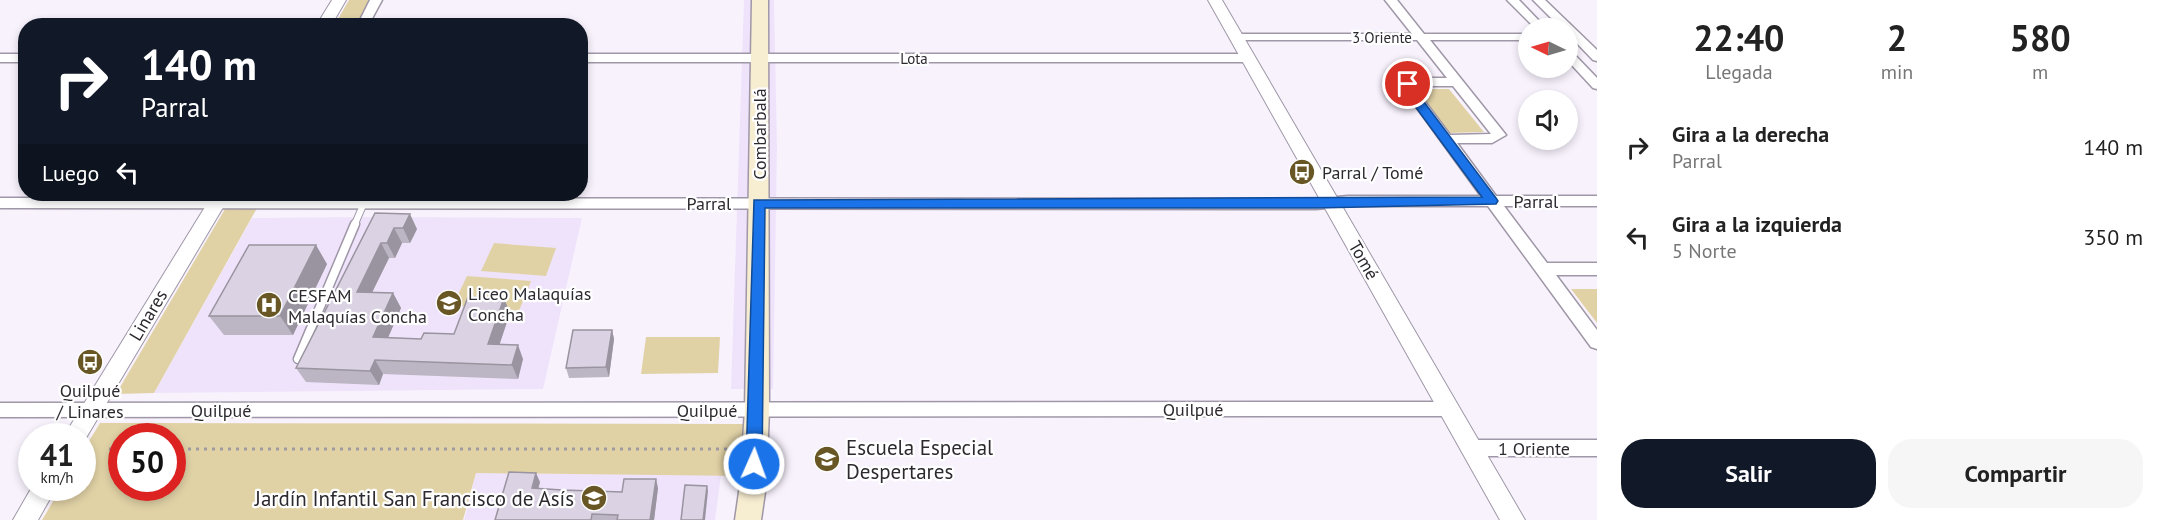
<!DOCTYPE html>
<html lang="es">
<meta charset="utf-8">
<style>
:root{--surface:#fff;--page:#f6f6f6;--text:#222;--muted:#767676;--accent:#111827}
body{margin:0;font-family:"PT Sans",sans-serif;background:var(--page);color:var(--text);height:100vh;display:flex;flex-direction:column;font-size:22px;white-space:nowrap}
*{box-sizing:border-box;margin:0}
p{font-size:20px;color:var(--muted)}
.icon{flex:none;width:33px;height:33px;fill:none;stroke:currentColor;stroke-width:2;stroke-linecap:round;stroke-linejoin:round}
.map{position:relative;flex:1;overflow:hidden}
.panel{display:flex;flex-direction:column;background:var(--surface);width:570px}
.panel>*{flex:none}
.hud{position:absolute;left:18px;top:18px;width:570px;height:183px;border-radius:24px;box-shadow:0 3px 9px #0003;background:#111827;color:#fff;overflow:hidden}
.needle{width:39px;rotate:275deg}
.controls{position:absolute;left:1518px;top:18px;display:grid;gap:12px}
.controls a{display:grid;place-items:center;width:60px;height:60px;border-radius:50%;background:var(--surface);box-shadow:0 3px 9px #0003;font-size:30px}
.speed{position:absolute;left:18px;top:423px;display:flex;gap:12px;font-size:30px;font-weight:700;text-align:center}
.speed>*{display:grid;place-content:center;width:78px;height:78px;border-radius:50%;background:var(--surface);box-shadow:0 3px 9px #0003;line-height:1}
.speed small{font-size:15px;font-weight:400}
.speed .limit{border:9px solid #d22;background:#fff;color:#111}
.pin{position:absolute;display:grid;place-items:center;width:51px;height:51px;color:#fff;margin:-26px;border:3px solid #fff;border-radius:50%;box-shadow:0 2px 6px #0007}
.me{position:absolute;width:66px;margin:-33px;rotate:2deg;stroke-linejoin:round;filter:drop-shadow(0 0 4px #0008)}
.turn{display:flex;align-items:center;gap:21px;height:126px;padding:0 24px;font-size:27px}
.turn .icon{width:78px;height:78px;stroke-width:2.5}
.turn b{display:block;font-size:42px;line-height:51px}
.then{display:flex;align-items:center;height:57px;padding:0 24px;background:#0003;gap:12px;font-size:22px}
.eta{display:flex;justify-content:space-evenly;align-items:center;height:102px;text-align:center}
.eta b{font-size:36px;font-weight:700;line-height:42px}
.action{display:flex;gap:12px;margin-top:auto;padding:12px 24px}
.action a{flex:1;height:69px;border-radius:24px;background:var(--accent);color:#fff;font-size:24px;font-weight:700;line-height:69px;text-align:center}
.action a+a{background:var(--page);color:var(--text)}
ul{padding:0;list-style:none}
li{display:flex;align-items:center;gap:18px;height:90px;padding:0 24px}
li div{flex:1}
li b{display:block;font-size:22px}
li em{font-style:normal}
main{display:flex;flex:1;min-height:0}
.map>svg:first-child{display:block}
.built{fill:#efe3fb}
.green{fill:#e1d2a6;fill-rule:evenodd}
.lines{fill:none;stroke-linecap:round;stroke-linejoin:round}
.service-far1-casing{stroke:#9f97a7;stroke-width:8}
.service-casing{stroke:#9f97a7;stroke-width:11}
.minor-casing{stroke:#9f97a7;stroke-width:3}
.tertiary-casing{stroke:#9f97a7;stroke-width:2}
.secondary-casing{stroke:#9f97a7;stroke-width:3}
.path{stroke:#9f9aa3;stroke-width:3;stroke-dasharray:3 5;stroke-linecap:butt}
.service-far1{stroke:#fff;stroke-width:6}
.service{stroke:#fff;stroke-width:8}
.minor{fill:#fff;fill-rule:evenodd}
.tertiary{fill:#fff;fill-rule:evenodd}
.secondary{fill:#f7edd1;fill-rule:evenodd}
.wall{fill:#bcb5c3}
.shaded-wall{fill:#99949f}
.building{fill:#dbd3e3;stroke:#99949f;stroke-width:1.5}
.route{fill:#1a73e8;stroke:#114b97;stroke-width:1.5}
.labels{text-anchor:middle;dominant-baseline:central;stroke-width:4.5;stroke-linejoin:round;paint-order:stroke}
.far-street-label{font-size:15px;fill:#2c292f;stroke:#fff}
.street-label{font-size:18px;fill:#2c292f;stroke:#fff}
.poi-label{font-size:18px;fill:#2c292f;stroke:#fff;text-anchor:start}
.near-poi-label{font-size:21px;fill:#2c292f;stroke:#fff;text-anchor:start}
</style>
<main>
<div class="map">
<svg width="1597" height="520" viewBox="0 0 1597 520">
<rect width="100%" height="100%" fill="#f8f2fd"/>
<path class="built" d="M744,0H774L777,146L773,389H731Z
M375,217L582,218L543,389L154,393L252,218Z
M476,473L721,475L715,520H464Z"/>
<path class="green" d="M349,0H374L360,25L334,26Z
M1415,89H1449L1484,132L1448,133Z
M257,208L154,393L116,394L225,209Z
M494,243L556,248L546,276L481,271Z
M467,276L531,281L519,311L453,305Z
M1571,289H1597V323Z
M646,337H720L718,373L641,374Z
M100,423H154L746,424L743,476L476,473L463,520H42L61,488H82L83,451ZM122,436H172V488H122Z"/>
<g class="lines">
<g class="service-far1-casing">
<path id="service-far1" d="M354,226L364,203"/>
</g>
<g class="service-casing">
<path id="service" d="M298,359L355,224"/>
</g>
<g class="minor-casing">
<path id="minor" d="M370,0H382L368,26H357Z
M1385,0H1397L1424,34H1528V40H1430L1506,135L1492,143H1457L1496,196H1597V206H1504L1547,263H1597V275H1556L1597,330V349L1591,347L1488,206H1348L1316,209L0,208V198L1316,199L1348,196H1481L1401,86L1413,78H1447L1417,40H1236L1230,37L1236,34H1412ZM1416,86H1453L1491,134L1450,135L1414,87Z
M1507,0H1519L1546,28H1535Z
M1533,0H1545L1597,50V61L1593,60L1568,34V28H1561Z
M1568,51L1572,52L1597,78V89L1593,88L1568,61Z
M0,54H26V62H0Z
M580,54H1248L1254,58L1248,62H580Z
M1449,402L1455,404L1458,409L1455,414L1449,416L0,417V403Z
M1472,440H1597V456H1472L1466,454L1463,448L1466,442Z"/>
</g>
<g class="tertiary-casing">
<path id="tertiary" d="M332,0H346L331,26H316Z
M1208,0H1222L1525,520H1500Z
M213,194H231L83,443L82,436H64Z
M32,487L56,488L38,520H13Z"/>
</g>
<g class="secondary-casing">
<path id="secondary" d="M752,0H768L769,410L766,485L761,520H735L740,485L745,410Z"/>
</g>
<path class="path" d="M109,449H122
M172,449H735"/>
<use href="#service-far1" class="service-far1"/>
<use href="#service" class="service"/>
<use href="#minor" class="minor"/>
<use href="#tertiary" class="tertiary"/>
<use href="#secondary" class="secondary"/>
</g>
<path class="wall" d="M375,213L417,229L410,243H402L395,258H389L372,292L393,293L401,308L388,338L421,339L454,334L510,313L499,345L523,359L518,379L383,374L379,385L306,382L296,368Z
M327,264L293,335H224L209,316Z
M612,330L614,339L609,377L569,378L566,368Z
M540,482L538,489L562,490L622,492L658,488L654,520H495Z"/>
<path class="shaded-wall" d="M410,214L417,229L410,243L403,228Z
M394,228L402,243L395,258L387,243Z
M381,243L389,258L365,307L357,292Z
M316,245L327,264L293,335L280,316Z
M393,293L401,308L382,351L373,337Z
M504,298L510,313L495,358L488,344Z
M612,330L614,339L609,377L606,367Z
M518,345L523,359L518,379L512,365Z
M375,360L383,374L379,385L370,371Z
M536,473L540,482L536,497L532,488Z
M656,479L658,488L654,520H650Z
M707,486L708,491L705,520H703Z"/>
<path class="building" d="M375,213L410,214L403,228H394L387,243H381L357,292L393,293L373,337L421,339L424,333L454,334L468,297L504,298L488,344L518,345L512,365L375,360L370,371L296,368Z
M249,245H316L280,316H209Z
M573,330H612L606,367L566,368Z
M509,472L536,473L532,488L562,490L622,492L624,479H656L650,520H617L618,515L592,514L591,520H495Z
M685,485L707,486L703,520H681Z"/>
<path class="route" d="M1408,80L1412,81L1415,90L1496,198L1498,201L1496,204L1316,208H765L762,464L760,469L754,471L748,469L746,464L754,200L1482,197L1403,90V84Z"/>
<defs>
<g id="bus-disc" transform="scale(1.35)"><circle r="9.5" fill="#685724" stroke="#fff"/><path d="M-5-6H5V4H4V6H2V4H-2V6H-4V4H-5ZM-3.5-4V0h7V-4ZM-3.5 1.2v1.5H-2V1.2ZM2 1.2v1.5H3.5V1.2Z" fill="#fff"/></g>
<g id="school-disc" transform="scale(1.35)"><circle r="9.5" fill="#685724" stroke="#fff"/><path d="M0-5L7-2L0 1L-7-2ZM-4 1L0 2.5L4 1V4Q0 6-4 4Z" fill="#fff"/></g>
<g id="hospital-disc" transform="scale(1.35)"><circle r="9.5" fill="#685724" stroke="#fff"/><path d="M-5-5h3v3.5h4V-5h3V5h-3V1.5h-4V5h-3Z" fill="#fff"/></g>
</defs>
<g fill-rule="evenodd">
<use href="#bus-disc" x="1302" y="172"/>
<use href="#school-disc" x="449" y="303"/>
<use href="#hospital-disc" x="269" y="305"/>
<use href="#bus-disc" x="90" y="362"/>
<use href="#school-disc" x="827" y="459"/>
<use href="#school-disc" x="594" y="498"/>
</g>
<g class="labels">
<g class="far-street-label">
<text x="1382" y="37">3 Oriente</text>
<text x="914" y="58">Lota</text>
</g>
<g class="street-label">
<text transform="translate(759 134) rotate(-90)">Combarbalá</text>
<text x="1536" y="201">Parral</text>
<text x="709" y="203">Parral</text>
<text transform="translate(1364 260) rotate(60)">Tomé</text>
<text transform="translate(148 315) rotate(-59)">Linares</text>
<text x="1193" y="409">Quilpué</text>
<text x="221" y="410">Quilpué</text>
<text x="707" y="410">Quilpué</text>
<text x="1534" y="448">1 Oriente</text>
</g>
<g class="poi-label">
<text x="1322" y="172">Parral / Tomé</text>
<text x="468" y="293">Liceo Malaquías<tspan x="468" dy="21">Concha</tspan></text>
<text x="288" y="295">CESFAM<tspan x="288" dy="21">Malaquías Concha</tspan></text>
<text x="90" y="390" text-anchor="middle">Quilpué<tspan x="90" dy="21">/ Linares</tspan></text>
</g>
<g class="near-poi-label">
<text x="846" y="447">Escuela Especial<tspan x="846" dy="24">Despertares</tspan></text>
<text x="574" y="498" text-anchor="end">Jardín Infantil San Francisco de Asís</text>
</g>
</g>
</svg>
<div class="controls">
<a><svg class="needle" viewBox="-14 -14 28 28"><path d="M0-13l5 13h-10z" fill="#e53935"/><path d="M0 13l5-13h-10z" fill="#767676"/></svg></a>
<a><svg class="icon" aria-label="sound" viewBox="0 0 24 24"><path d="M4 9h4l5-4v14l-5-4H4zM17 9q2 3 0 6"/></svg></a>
</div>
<div class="speed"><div>41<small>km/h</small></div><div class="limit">50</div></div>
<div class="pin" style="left:1408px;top:84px;background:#d93025"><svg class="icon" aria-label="arrive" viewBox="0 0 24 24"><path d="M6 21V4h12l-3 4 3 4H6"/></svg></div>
<svg class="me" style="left:754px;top:464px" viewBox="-20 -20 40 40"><circle r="17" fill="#1a73e8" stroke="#fff" stroke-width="3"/><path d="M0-11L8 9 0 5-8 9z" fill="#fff"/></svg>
<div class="hud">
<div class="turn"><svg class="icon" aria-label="right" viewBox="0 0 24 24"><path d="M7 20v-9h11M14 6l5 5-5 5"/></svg><div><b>140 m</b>Parral</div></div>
<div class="then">Luego<svg class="icon" aria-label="left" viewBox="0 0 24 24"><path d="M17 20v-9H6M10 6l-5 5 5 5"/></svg></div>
</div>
</div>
<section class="panel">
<div class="eta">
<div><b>22:40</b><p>Llegada</p></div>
<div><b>2</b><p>min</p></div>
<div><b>580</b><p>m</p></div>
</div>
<ul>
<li><svg class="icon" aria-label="right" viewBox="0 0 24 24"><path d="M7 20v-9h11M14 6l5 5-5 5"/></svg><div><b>Gira a la derecha</b><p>Parral</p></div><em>140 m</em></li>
<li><svg class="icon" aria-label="left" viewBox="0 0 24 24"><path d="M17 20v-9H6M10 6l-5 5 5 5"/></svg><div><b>Gira a la izquierda</b><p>5 Norte</p></div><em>350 m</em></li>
</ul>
<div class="action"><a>Salir</a><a>Compartir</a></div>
</section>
</main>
